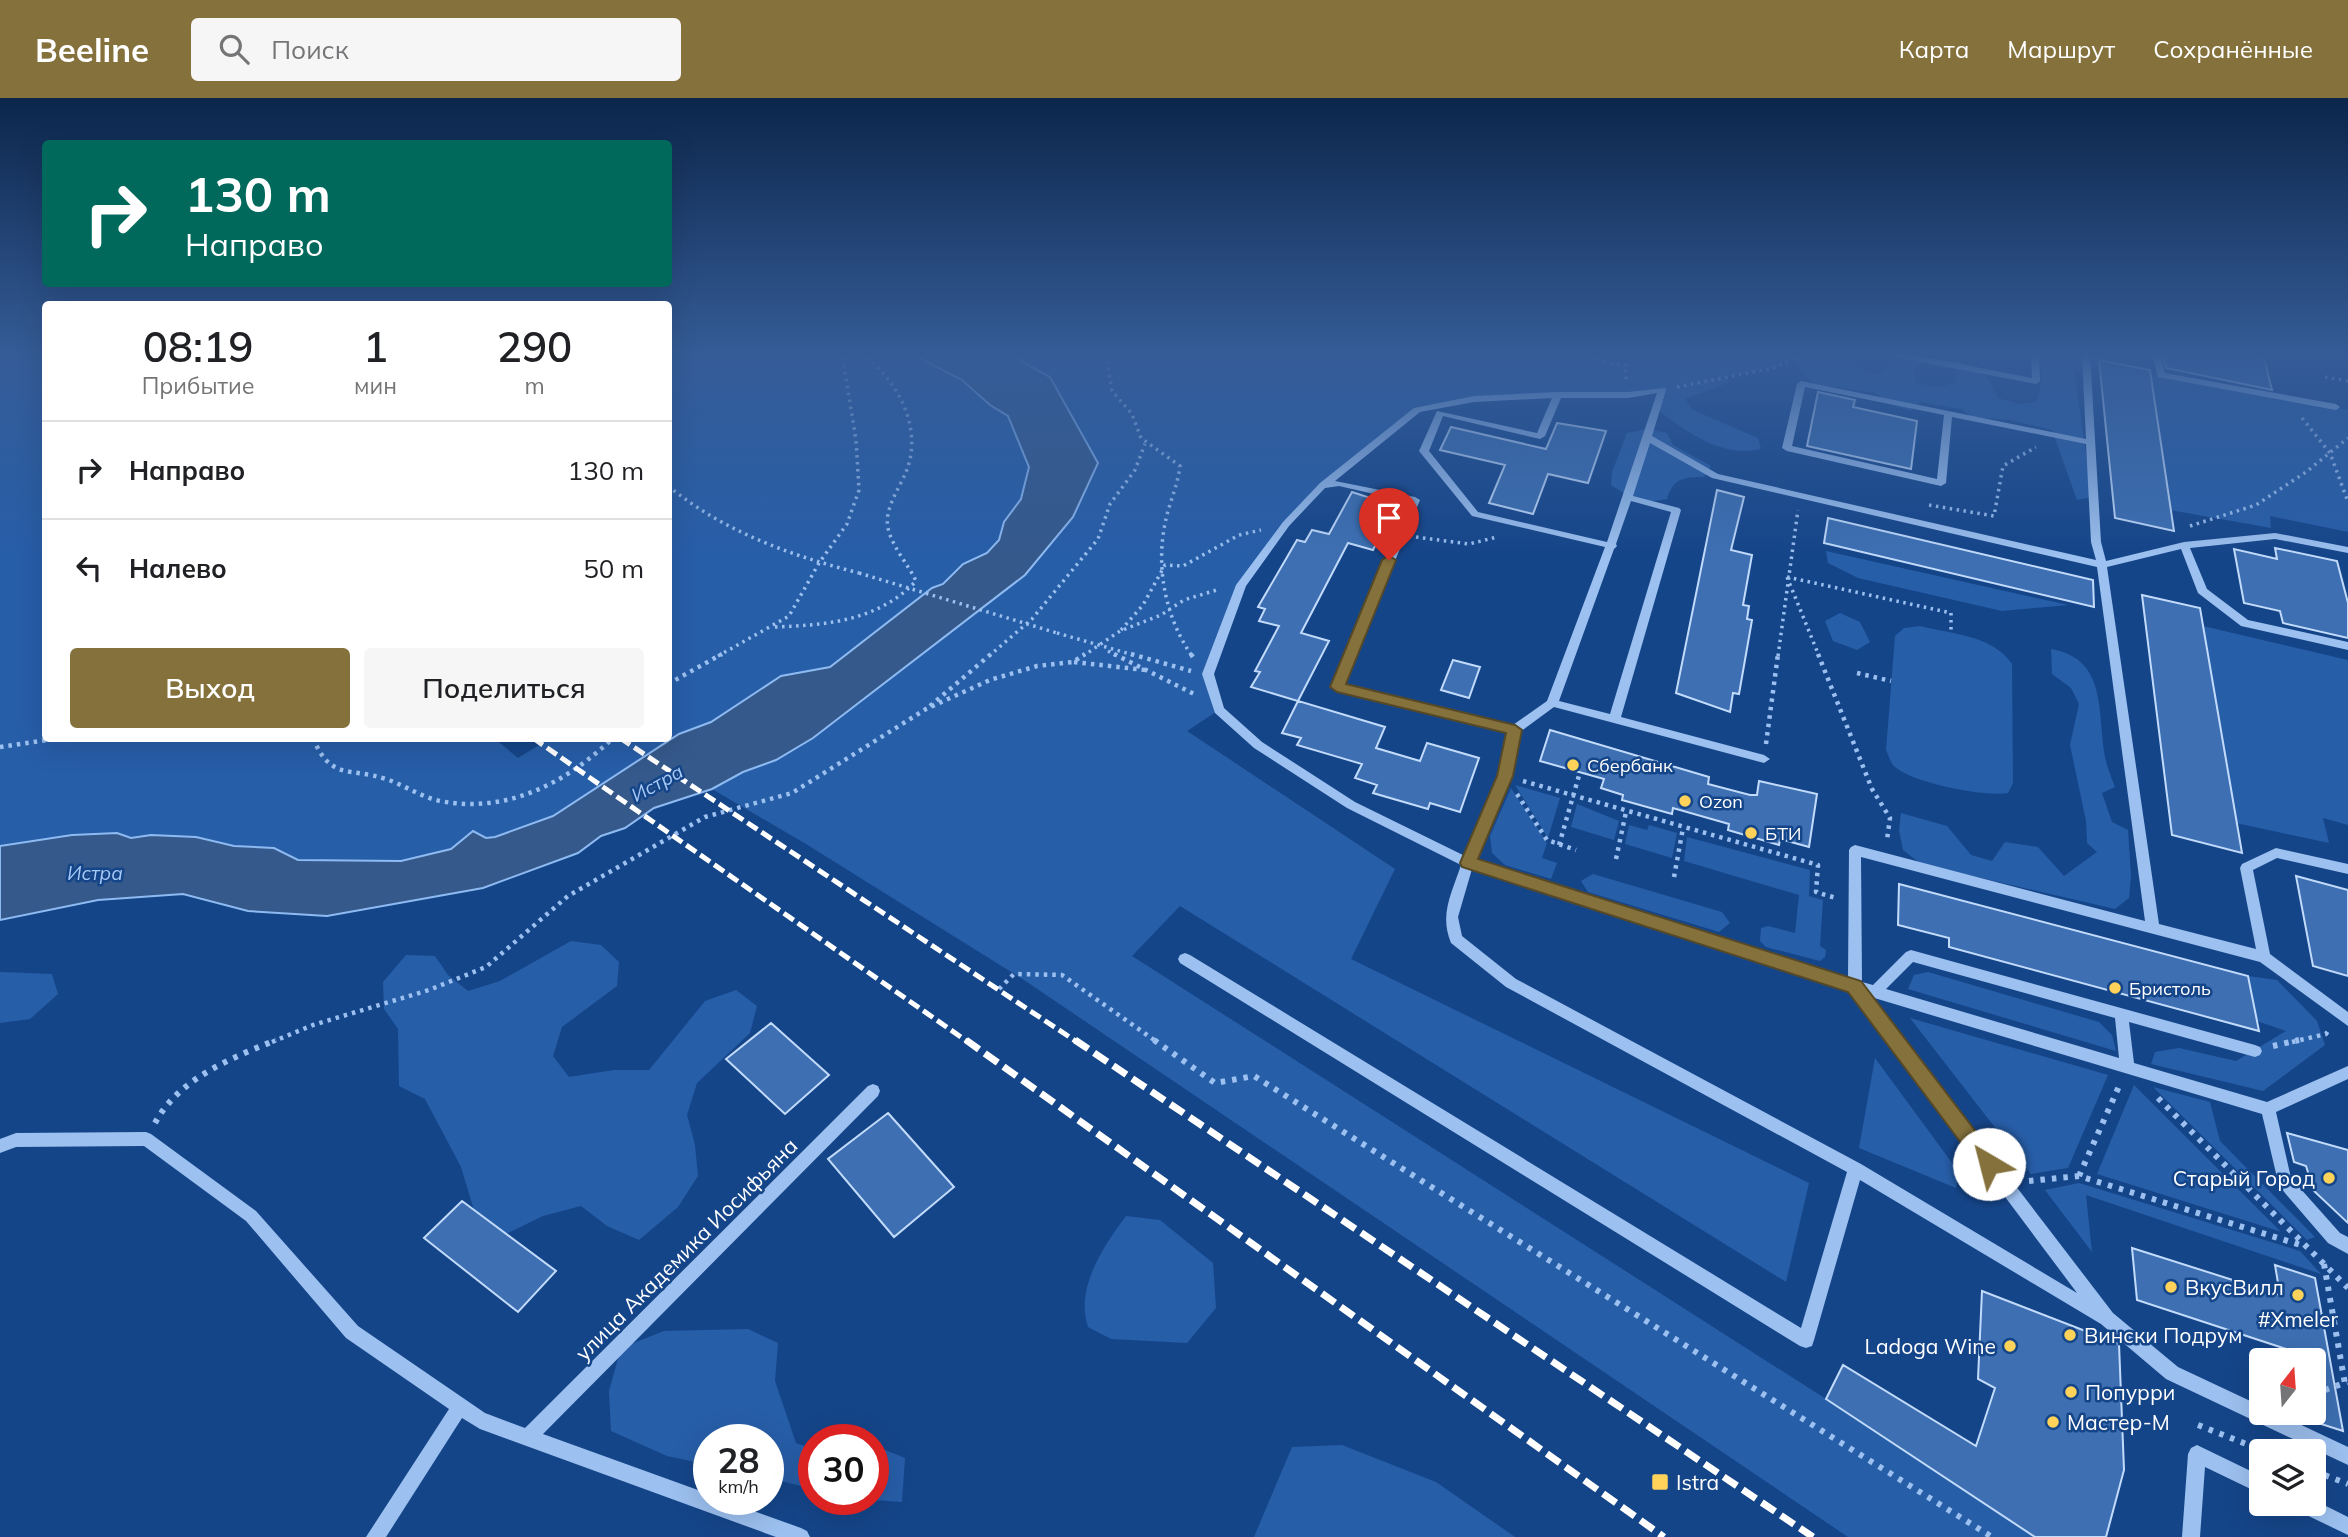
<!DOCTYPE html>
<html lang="ru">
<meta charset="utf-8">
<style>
:root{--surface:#fff;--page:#f6f6f6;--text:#202124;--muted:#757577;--line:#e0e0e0;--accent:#84713c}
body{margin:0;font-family:Mulish,sans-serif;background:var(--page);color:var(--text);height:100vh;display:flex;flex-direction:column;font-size:26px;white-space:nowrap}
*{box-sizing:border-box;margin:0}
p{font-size:23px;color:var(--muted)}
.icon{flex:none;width:38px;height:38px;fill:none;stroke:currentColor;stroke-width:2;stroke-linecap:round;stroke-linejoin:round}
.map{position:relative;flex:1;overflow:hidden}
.details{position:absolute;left:42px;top:203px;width:630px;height:441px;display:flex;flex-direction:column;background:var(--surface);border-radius:7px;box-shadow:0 7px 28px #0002}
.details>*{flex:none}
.banner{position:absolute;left:42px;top:42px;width:630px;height:147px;border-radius:7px;box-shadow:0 7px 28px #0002;background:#00695c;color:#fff;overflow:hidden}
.needle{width:46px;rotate:17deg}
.fabs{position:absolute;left:2249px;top:1250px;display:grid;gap:14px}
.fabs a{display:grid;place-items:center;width:77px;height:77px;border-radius:7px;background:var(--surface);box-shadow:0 7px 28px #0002;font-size:35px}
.speed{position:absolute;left:693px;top:1326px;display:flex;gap:14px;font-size:35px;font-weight:700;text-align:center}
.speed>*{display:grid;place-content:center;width:91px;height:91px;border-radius:50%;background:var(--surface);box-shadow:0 7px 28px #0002;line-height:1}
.speed small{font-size:18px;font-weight:400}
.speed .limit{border:10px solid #d22;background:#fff;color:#111}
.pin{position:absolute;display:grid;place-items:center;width:60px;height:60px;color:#fff;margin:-72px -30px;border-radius:50% 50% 50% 0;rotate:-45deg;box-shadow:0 0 7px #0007}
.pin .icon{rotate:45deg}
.me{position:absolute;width:77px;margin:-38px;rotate:323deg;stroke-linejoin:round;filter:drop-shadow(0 0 5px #0008)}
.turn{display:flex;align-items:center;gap:24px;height:147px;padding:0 28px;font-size:32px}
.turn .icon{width:91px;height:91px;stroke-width:2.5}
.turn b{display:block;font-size:49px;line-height:60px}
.eta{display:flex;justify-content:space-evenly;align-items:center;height:119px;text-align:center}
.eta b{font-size:42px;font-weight:600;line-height:49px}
.action{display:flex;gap:14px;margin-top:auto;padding:14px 28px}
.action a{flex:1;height:80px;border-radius:7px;background:var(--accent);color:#fff;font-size:28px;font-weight:600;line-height:80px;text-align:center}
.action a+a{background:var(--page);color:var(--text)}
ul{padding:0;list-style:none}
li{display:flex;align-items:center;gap:21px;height:98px;padding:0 28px;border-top:2px solid var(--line)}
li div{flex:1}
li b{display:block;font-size:26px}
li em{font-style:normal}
header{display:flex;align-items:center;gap:42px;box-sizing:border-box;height:98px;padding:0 35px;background:var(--accent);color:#fff}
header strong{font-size:33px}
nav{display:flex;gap:38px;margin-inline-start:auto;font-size:24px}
.search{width:490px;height:63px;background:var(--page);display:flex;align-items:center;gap:18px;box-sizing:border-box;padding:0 24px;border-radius:7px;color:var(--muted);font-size:26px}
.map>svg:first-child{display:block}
.green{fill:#275ea8}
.water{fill:#35598b;stroke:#8ebaf2;stroke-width:2}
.building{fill:#3d6fb2;stroke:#c2dbfb;stroke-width:2}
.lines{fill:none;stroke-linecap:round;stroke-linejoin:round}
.path-far2{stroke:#9cc0ef;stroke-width:3.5;stroke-dasharray:2.5 4.5;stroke-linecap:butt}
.path-far1{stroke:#9cc0ef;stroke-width:4.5;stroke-dasharray:3.5 5;stroke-linecap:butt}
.path{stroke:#9cc0ef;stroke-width:6;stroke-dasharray:4.5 7;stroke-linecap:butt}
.minor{fill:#9cc0ef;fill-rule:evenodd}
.rail-far1{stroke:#fff;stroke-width:5;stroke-dasharray:12 5;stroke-linecap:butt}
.rail{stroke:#fff;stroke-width:7;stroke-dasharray:16 7;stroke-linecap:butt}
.path-bridge{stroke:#9cc0ef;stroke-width:3.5;stroke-dasharray:2.5 4.5;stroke-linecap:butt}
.route{fill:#84713c;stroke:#564927;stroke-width:2}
.poi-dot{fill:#ffd35a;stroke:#154589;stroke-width:2.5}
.labels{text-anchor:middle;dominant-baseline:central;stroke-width:5;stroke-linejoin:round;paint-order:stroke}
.poi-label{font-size:18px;fill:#fff;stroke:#154589;text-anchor:start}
.water-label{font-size:19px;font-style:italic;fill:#a8caf6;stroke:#154589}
.near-poi-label{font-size:21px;fill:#fff;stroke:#154589;text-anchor:start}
.near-street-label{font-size:21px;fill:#fff;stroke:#154589}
</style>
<header>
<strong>Beeline</strong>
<div class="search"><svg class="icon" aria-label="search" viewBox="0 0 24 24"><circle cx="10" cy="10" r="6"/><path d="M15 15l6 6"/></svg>Поиск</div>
<nav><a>Карта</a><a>Маршрут</a><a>Сохранённые</a></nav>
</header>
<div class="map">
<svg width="2348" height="1439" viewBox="0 0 2348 1439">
<rect width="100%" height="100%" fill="#154589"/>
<path class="green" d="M0,256H45L46,640H494L518,660L549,641L668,640L669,256H912L962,282L990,307L1008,318L1029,369L1021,401L1004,424L999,442L987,455L963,466L943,486L932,490L830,569L781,578L711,624L679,636L553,718L495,739L486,740L479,735L467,737L451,751L401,763L298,762L274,750L234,748L196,739L131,740L117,735L72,737L0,748Z
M1008,256H1857L1856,268L1874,277L1887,271L1889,256H1913L1923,264L1915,272V284L1936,290L1957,284L1953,263C1979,268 1987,276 1998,300L2019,306L2036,304L2040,292L2042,256H2109C2100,272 2091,273 2074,271L2092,399L2077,402L2052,332L2009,322L1973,319L1961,311L1920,304L1911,313L1889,306L1876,295L1813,286L1792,261L1774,270L1722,280L1730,284L1685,301L1693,312L1758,340L1761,351C1722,360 1688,335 1658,312L1661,293L1474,301L1417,312L1322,388L1241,487L1208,576L1219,612L1187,633L1395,771L1351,861L1809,1085L1786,1184L1180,808L1132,858L1826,1301L2035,1439H1848L1024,882L806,746L712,691L743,674L776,662L1025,477L1050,279Z
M2150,275L2348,312V434L2270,418L2271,430L2170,412Z
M1646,331L1667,335L1673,347L1711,368L1704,379C1684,379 1673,380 1667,401L1639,405L1611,387L1612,374L1627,335Z
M1826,453L2068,507L2002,513L1858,480L1828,465Z
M1840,515L1860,524L1870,544L1857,552L1833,543L1825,523Z
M1920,528C1951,536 1993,537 2012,566L2013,685L2008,695C1986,699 1909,685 1893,667C1890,663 1888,656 1886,652L1895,538L1904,530Z
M2203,528L2348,562V727L2323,720L2329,745L2236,725Z
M2051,551C2110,561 2096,619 2106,663C2108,672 2112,681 2115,689L2102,695L2112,724L2128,732L2131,778L2129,800L2115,811L1921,766L1903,752L1899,732L1901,715L1947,728L1971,757L1992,763L2005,744L2038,749L2064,778L2097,754L2087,745L2086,723L2070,647L2079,606L2071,590L2052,576Z
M1515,687L1560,700L1548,740Z
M1511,690L1547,745L1542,760L1557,765L1551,781L1505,767L1492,755L1490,738Z
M1577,706L1619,723L1614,742L1571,729Z
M1629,727L1647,732L1649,727L1677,735L1672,760L1625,746Z
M1687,739L1810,772L1809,798L1823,802L1820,848L1826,852L1825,859L1820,863L1766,849L1760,843L1761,830L1768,828L1795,835L1799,797L1684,763Z
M1593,776L1722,814L1730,825L1719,834L1588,794L1581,783Z
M571,843L601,847L619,864L617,888L562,929L553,958L569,979L614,972H649L705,903L736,892L757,908L750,935L697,985L687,1017L695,1047L698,1078L678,1109L639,1142L607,1128L581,1108L543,1118L506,1136L477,1122L461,1069L425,1001L399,988L398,931L384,911L383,884L406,857L435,858L448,877L468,893L500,883Z
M0,874L52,876L58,896L30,921L0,925Z
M1928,874L2099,924L2112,937L2116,953L1908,891L1914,877Z
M2248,878L2277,882L2317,923L2325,947L2263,993L2151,966L2155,954L2179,950L2236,963L2286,933L2257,923Z
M1910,920L2108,977L2068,1070L2031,1076Z
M1875,960L1958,1073L1956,1090L1859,1050Z
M2134,987L2281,1134H2282L2097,1076Z
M2153,989L2210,1004L2220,1043L2315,1139L2307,1142Z
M2079,1085L2300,1153L2321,1176L2086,1097L2092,1154L2045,1092Z
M1126,1118L1160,1122L1213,1165L1216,1210L1187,1245L1111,1241L1088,1229C1075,1190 1103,1149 1126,1118Z
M748,1231L778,1245L775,1283L796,1345L814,1351V1391L768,1380V1342H709V1367L667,1358L611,1333L609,1293L621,1250L664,1233Z
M873,1347L905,1360L902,1404L873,1402Z
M1342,1347L1436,1384L1515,1439H1254L1292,1349Z"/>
<path class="water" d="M912,256H1008L1050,279L1098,365L1073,419L1025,477L813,640L776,662L743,674L712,691L654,710L625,730L601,738L578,755L483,790L327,818L248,813L183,796L98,802L0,822V748L72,737L117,735L131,740L151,737L196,739L234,748L274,750L298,762L401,763L451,751L473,733L486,740L495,739L553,718L679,636L711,624L781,578L830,569L932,490L943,486L963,466L987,455L999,442L1004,424L1021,401L1029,369L1008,318L990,307L962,282Z"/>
<path class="building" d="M2163,256H2263L2272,292L2166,270Z
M2099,262L2150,272L2174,433L2115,420Z
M1818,294L1855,302L1853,309L1917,323L1911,371L1807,348Z
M1557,325L1606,333L1588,385L1548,376L1533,416L1489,405L1505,367L1440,352L1451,329L1546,351Z
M1717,392L1744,399L1731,452L1752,457L1743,507L1749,508L1747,521L1752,522L1739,596L1733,595L1730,614L1676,595Z
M1352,394L1395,408L1373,452L1348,445L1301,535L1329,543L1298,603L1385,629L1376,650L1420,663L1427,645L1479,660L1460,714L1430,705L1428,711L1373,695L1377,687L1355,680L1362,666L1297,647L1301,640L1282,635L1298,603L1251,589L1260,574L1255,573L1279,528L1259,523L1265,511L1258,509L1297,442L1305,444L1312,432L1329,436Z
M1828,420L2093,482L2094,509L1824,445Z
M2275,450L2337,463L2348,505V540L2283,525L2280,513L2244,505L2234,451L2277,461Z
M2142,497L2200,510L2242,755L2172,737Z
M1453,562L1480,569L1469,600L1441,592Z
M1550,632L1709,679L1708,686L1750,697H1757L1759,683L1817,696L1809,749L1780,741L1779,747L1728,732L1729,726L1673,710L1672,716L1622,702L1623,697L1601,690L1604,681L1540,663Z
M2296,778L2348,792V878L2313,868Z
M1899,786L2248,878L2259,933L1949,849V840L1898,827Z
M771,925L829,977L785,1016L726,961Z
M888,1015L954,1089L894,1139L828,1061Z
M2287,1035L2348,1052V1125L2314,1093L2306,1068L2294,1064Z
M462,1103L556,1173L518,1214L424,1140Z
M2132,1150L2280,1197L2275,1167L2315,1180L2343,1333L2315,1324L2314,1262L2290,1259L2289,1252L2137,1202Z
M1982,1193L2119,1246L2124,1372L2106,1439H2035L1826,1301L1843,1267L1976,1348L1995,1290L1978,1281Z"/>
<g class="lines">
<path class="path-far2" d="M1106,256L1112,293L1132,316L1141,340L1180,368C1178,386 1170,403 1166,421C1155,468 1165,519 1192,558
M1592,256L1603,264L1625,268
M2325,279L2348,283
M1626,281L1625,268L1639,256
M1677,289L1774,270L1801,256
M2302,320L2330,355L2348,404
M668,388C725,434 789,457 859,475
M1929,407L1994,418L2003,368L2036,349
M2190,428L2256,407L2306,374L2348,340
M1416,439L1469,446L1497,439
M1787,479L1819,558
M1787,479L1951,515V536
M775,529C827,527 878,523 916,483C908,466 892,449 888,430C884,411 899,391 906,374C924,330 897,280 861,256
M1121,532L1143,507L1165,467L1183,468L1239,437L1261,432
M1057,535L1137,558
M1108,553L1117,558
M718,558L789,518L819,465L847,426L859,392L856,342L842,256
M989,558L1032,521L1098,441L1110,406L1135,372L1145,346
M1083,558L1120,533L1161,517L1184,502L1220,491
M1778,558L1798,412"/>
<path class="path-far1" d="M1114,556L1194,596
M1131,556L1191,573
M1191,556L1194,561
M1818,556L1872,691L1890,720L1887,742
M1074,564L1145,572
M1857,575L1891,583
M668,586L722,556
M930,608L991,556
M313,640C331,683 349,669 386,681C404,687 421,699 440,703C507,716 566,685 613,640
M1766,646L1778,556
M0,649L61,640
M1523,683L1818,767L1816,794L1836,800
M1517,696L1547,742L1576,752
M1559,747L1580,674
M1616,761L1626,714
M1674,779L1683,730
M999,891L1014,876L1062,877L1157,944
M272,944L313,927L429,892L486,869L568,798L705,719L792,695L926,611L990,582L1037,568L1073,564L1085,556
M2292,944L2326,936L2330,930"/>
<path class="path" d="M1154,942L1215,985L1254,978L1992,1439
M2273,948L2299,942
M2158,1000L2348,1190
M155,1025C179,980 232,960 276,942
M2079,1078L2120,986
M2029,1083L2079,1078L2307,1149
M2324,1166L2345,1286L2348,1287
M2314,1296L2347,1284
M2198,1327L2264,1353
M2314,1373L2348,1386"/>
<path class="minor" d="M1891,256H1909L2032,280L2031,256H2039L2040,283L2036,286L1895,259Z
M2082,256H2090L2101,444L2106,463L2184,444L2275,435L2348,449V455L2275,441L2190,450L2207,491L2248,522L2348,544V552L2241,528L2198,495L2181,451L2107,469L2159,826L2256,851L2240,770L2242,766L2276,750L2348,766V776L2277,760L2253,772L2270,856L2348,914V928L2260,864L1861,759L1862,884L1873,887L1906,854L1911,852L2255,947L2260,949L2262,953L2260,957L2255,959L2129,924L2134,965L2267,1004L2348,968V981L2276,1014L2291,1080L2340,1135L2348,1139V1156L2328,1145L2279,1088L2262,1016L1871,899L2113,1215L2178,1269L2261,1308V1314H2274L2348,1349V1367L2166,1281L2101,1226L1860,1082L1814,1242L1812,1248L1806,1250L1800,1248L1180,865L1178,861L1180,857L1185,855L1190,857L1801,1230L1847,1074L1506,889L1451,845C1439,816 1452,795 1461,767L1347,710L1254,650L1215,615L1202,576L1236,487L1283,424L1320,385L1414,310L1474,298L1558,294H1628L1665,290L1666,292L1652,338L1718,376L2096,462L2091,444L2086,346L1952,319L1946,385L1941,388L1787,353L1782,350L1797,286L1801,283L2086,341ZM1805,289L1944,317L1937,381L1792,348ZM1657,295L1607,444L1478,414L1429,353L1443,318L1540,341L1545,338L1561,300H1628ZM1552,300L1537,335L1437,313L1419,353L1472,418L1605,449L1547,603L1513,627L1344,587L1420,402L1415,399L1335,383L1420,314L1474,304ZM1650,345L1712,380L2097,469L2145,823L1855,747L1851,749L1849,752L1848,880L1475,762L1511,678L1520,634L1554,609L1764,665L1770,661L1764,657L1621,619L1681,412L1679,410L1633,398ZM1339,388L1409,404L1331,589L1333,592L1509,635L1499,678L1465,758L1355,704L1262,644L1224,610L1214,576L1246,488L1289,428L1325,390ZM1631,403L1671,414L1610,616L1559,603L1614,451L1617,448L1616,446ZM1472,771L1850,892L2077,1195L1861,1066L1516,881L1462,838L1458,819ZM1913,864L2115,920L2119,960L1886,891Z
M2152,256H2160L2165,275L2336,306L2340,309L2336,312L2158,279Z
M873,986L878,988L880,993L878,998L543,1336L709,1396V1402H723L801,1430L807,1433L810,1439H776L480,1331L462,1320L386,1439H366L449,1311L346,1240L246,1123L144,1048L16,1049L0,1055V1041L16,1035L146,1034L151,1036L256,1113L358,1228L485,1315L525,1330L868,988Z
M2197,1347L2261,1378V1396L2205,1369L2200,1439H2182L2188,1356L2191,1350Z
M2314,1402L2348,1419V1437L2294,1411L2291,1405H2314Z"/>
<path class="rail-far1" d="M533,640L968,944
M620,640L1077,944"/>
<path class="rail" d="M966,942L1664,1439
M1075,942L1813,1439"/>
<path class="path-bridge" d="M859,475L1057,535"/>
</g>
<linearGradient id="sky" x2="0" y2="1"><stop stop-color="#0c264b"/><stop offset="0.56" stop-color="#355c97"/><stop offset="1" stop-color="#355c97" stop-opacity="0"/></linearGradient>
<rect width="2348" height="458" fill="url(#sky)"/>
<path class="route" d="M1389,458L1396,462L1346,586L1515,627L1522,632L1513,678L1478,761L1861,883L1996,1060L1999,1066L1996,1073L1989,1075L1982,1073L1848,894L1462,769L1460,765L1497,678L1506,635L1337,594L1330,589L1382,462Z"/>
<g class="poi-dot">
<circle cx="1573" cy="667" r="7"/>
<circle cx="1685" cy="703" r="7"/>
<circle cx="1751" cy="735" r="7"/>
<circle cx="2115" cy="890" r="7"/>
<circle cx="2329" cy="1080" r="7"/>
<circle cx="2171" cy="1189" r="7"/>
<circle cx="2298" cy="1197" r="7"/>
<circle cx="2070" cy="1237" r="7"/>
<circle cx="2010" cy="1248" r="7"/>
<circle cx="2071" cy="1294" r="7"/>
<circle cx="2053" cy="1324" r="7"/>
<rect x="1651" y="1375" width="18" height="18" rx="3.5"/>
</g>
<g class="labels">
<g class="poi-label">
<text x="1587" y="667">Сбербанк</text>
<text x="1699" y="703">Ozon</text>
<text x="1765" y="735">БТИ</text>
<text x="2129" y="890">Бристоль</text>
</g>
<g class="water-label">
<text transform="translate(657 685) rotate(-29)">Истра</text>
<text x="95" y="775">Истра</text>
</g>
<g class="near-poi-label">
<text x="2315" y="1080" text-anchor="end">Старый Город</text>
<text x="2185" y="1189">ВкусВилл</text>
<text x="2298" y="1221" text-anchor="middle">#Xmeler</text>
<text x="2084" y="1237">Вински Подрум</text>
<text x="1996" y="1248" text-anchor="end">Ladoga Wine</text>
<text x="2085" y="1294">Попурри</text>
<text x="2067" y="1324">Мастер-М</text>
<text x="1676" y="1384">Istra</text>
</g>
<g class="near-street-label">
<text transform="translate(686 1151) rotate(-45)">улица Академика Иосифьяна</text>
</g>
</g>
</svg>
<div class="fabs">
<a><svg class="needle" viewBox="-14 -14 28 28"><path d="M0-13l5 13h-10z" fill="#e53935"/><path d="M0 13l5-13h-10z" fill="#757577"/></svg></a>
<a><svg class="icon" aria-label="layers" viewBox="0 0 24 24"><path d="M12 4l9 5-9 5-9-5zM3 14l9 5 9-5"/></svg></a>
</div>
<div class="speed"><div>28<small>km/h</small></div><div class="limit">30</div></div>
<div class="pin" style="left:1389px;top:462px;background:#d93025"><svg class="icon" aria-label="arrive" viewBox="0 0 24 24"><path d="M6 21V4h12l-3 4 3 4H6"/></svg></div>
<svg class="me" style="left:1989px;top:1066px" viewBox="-20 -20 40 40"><circle r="19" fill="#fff"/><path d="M0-13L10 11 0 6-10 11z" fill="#84713c"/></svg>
<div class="banner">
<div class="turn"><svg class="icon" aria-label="right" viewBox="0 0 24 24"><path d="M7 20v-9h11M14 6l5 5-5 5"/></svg><div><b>130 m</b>Направо</div></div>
</div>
<section class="details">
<div class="eta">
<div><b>08:19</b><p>Прибытие</p></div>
<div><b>1</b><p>мин</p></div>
<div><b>290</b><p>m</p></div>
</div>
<ul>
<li><svg class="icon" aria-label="right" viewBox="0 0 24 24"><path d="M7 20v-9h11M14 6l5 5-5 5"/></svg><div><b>Направо</b></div><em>130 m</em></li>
<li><svg class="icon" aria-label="left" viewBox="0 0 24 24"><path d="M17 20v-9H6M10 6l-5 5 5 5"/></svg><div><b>Налево</b></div><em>50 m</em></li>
</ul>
<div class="action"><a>Выход</a><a>Поделиться</a></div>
</section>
</div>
